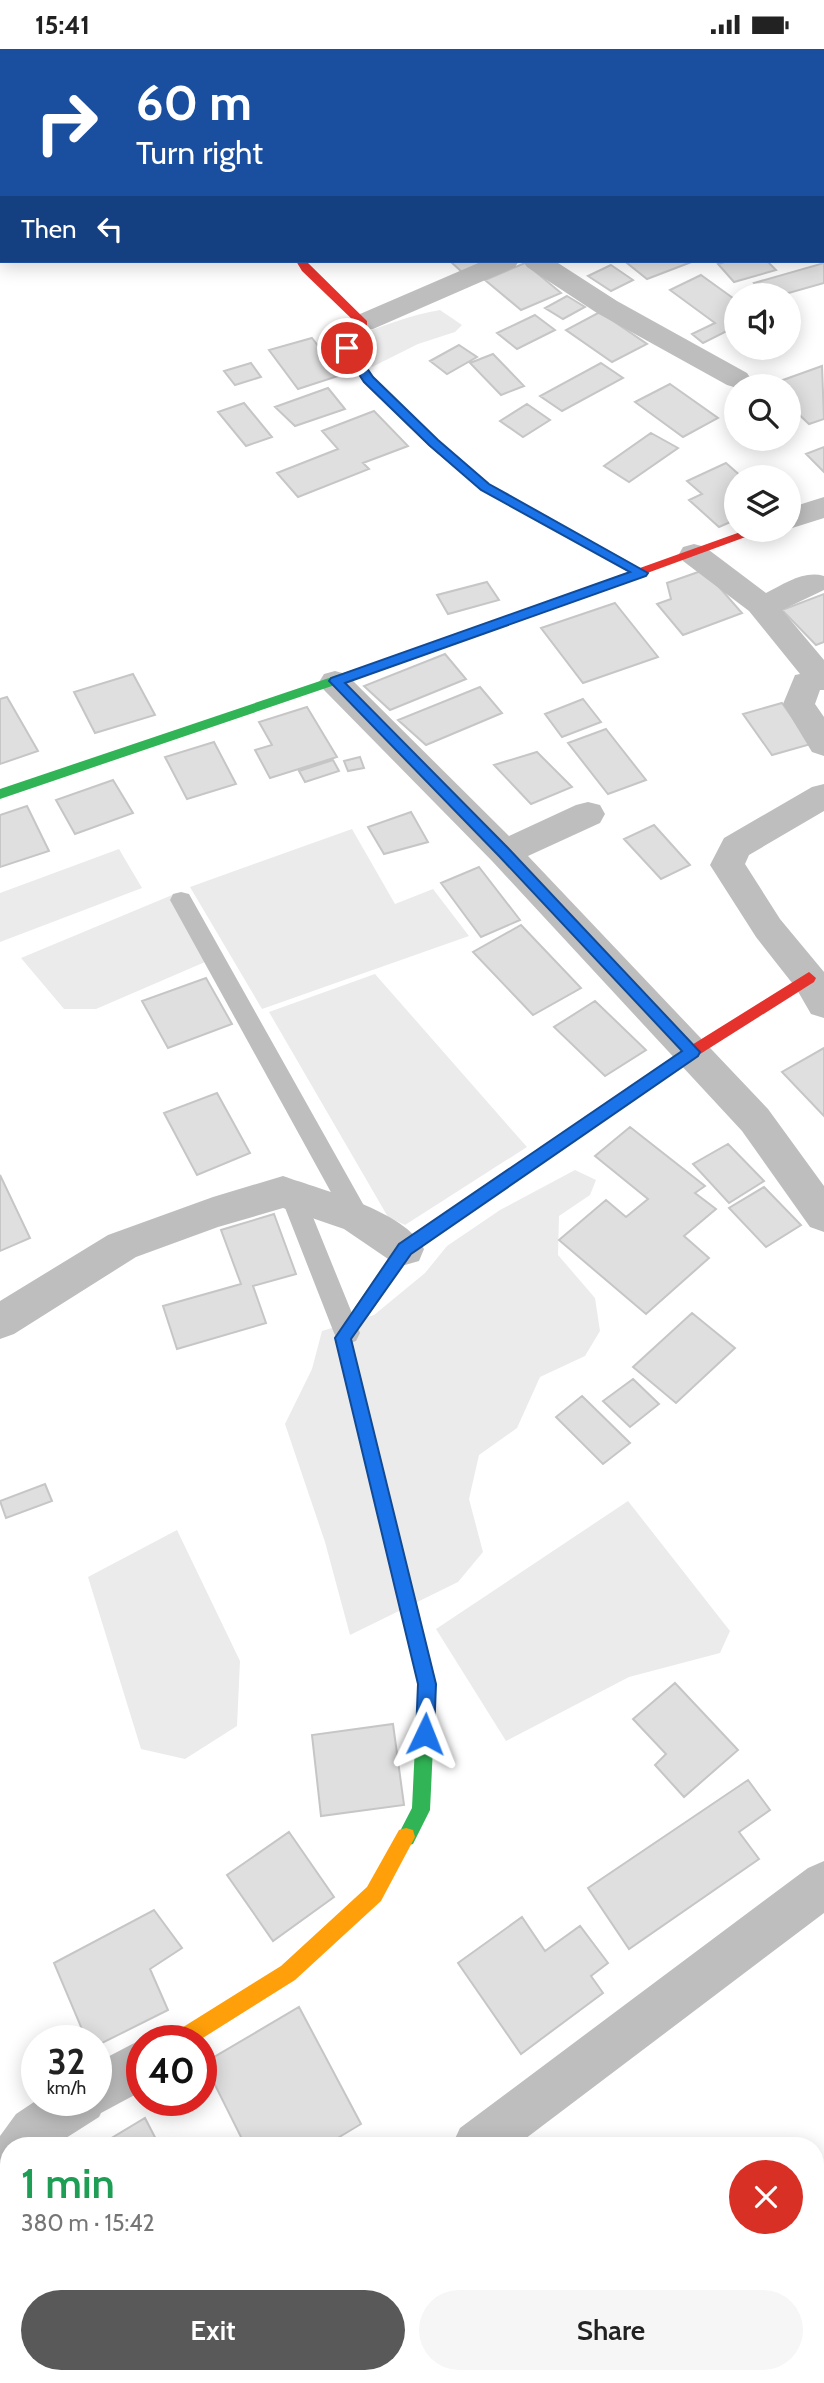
<!DOCTYPE html>
<meta charset="utf-8">
<style>
:root{--surface:#fff;--page:#f6f6f6;--text:#222;--muted:#767676;--accent:#595959}
body{margin:0;font-family:Cabin,sans-serif;background:var(--page);color:var(--text);height:100vh;display:flex;flex-direction:column;font-size:26px;white-space:nowrap}
*{box-sizing:border-box;margin:0}
p{font-size:23px;color:var(--muted)}
.icon{flex:none;width:38px;height:38px;fill:none;stroke:currentColor;stroke-width:2;stroke-linecap:round;stroke-linejoin:round}
.map{position:relative;flex:1;overflow:hidden}
.drawer{position:absolute;left:0px;top:2088px;width:824px;height:247px;display:flex;flex-direction:column;background:var(--surface);border-radius:28px 28px 0 0;box-shadow:0 4px 18px #0003}
.drawer>*{flex:none}
.banner{position:absolute;left:0px;top:0px;width:824px;height:214px;box-shadow:0 4px 18px #0003;background:#1a4fa0;color:#fff;overflow:hidden}
.fabs{position:absolute;left:724px;top:234px;display:grid;gap:14px}
.fabs a{display:grid;place-items:center;width:77px;height:77px;border-radius:50%;background:var(--surface);box-shadow:0 4px 18px #0003;font-size:35px}
.speed{position:absolute;left:21px;top:1976px;display:flex;gap:14px;font-size:35px;font-weight:700;text-align:center}
.speed>*{display:grid;place-content:center;width:91px;height:91px;border-radius:50%;background:var(--surface);box-shadow:0 4px 18px #0003;line-height:1}
.speed small{font-size:18px;font-weight:400}
.speed .limit{border:10px solid #d22;background:#fff;color:#111}
.pin{position:absolute;display:grid;place-items:center;width:60px;height:60px;color:#fff;margin:-30px;border:4px solid #fff;border-radius:50%;box-shadow:0 2px 7px #0007}
.me{position:absolute;width:77px;margin:-38px;rotate:2deg;stroke-linejoin:round;filter:drop-shadow(0 0 5px #0008)}
.turn{display:flex;align-items:center;gap:24px;height:147px;padding:0 21px;font-size:32px}
.turn .icon{width:91px;height:91px;stroke-width:2.5}
.turn b{display:block;font-size:49px;line-height:60px}
.then{display:flex;align-items:center;height:66px;padding:0 21px;background:#0003;gap:14px;font-size:26px}
.round{display:grid;place-items:center;flex:none;width:74px;height:74px;border-radius:37px;background:var(--page)}
.head{display:flex;align-items:center;justify-content:space-between;height:119px;padding:0 21px}
h1{font-size:42px;font-weight:600;line-height:52px;color:#1e9e55}
.cta{display:flex;gap:14px;margin-top:auto;padding:14px 21px}
.cta a{flex:1;height:80px;border-radius:42px;background:var(--accent);color:#fff;font-size:28px;font-weight:600;line-height:80px;text-align:center}
.cta a+a{background:var(--page);color:var(--text)}
.status{display:flex;justify-content:space-between;align-items:center;height:49px;padding:0 35px;background:var(--surface);direction:ltr}
.status svg{height:19px;fill:currentColor}
.map>svg:first-child{display:block}
.green{fill:#ebebeb}
.building{fill:#dfdfdf;stroke:#c6c6c6;stroke-width:2}
.lines{fill:none;stroke-linecap:round;stroke-linejoin:round}
.lane{fill:#bebebe;fill-rule:evenodd}
.street{fill:#bebebe;fill-rule:evenodd}
.fast{fill:#30b455;fill-rule:evenodd}
.slow{fill:#ff9f0a;fill-rule:evenodd}
.jam{fill:#e5322d;fill-rule:evenodd}
.route{fill:#1a73e8;stroke:#114b97;stroke-width:2}
</style>
<div class="status"><b>15:41</b><svg viewBox="0 0 49 12"><path d="M0 12V9h3v3zM5 12V6h3v6zM10 12V3h3v9zM15 12V0h3v12zM26 1h20v11H26zM47 4h2v5h-2z"/></svg></div>
<div class="map">
<svg width="824" height="2334" viewBox="0 0 824 2334">
<rect width="100%" height="100%" fill="#fff"/>
<path class="green" d="M0,0H236L2,2V76Z
M440,261L462,276L455,283L418,295L372,318L350,288C380,279 409,266 440,261Z
M352,780L395,855L433,840L469,887L262,960L190,838Z
M119,800L142,839L0,893V844Z
M177,844L212,910L96,960H64L21,909Z
M375,925L527,1098L405,1176L388,1168L269,963Z
M575,1121L596,1131L590,1146L559,1167L558,1206L595,1249L600,1282L585,1307L540,1328L517,1379L479,1406L469,1450L483,1503L458,1533L350,1586L325,1493L285,1375L312,1320L322,1282L374,1266L425,1224L447,1197L500,1161Z
M628,1452L730,1582L720,1604L629,1628L506,1692L436,1580Z
M177,1481L240,1612L237,1677L185,1710L141,1700L88,1528Z"/>
<path class="building" d="M450,212H485L463,224Z
M632,212H694L647,230L627,214Z
M728,212H767L776,221L734,233L718,215Z
M525,214L561,244L521,261L485,231Z
M824,214V234L778,247H766L754,234Z
M611,216L633,231L611,242L588,227Z
M701,226L737,252V277L703,294L692,285L715,274L670,241Z
M567,247L585,258L563,270L545,259Z
M600,263L647,295L612,313L566,281Z
M535,266L555,281L517,300L497,284Z
M312,289L341,326L298,340L269,301Z
M459,296L477,308L447,325L430,312Z
M493,305L524,337L501,346L470,314Z
M251,314L261,328L235,336L224,322Z
M601,314L623,329L562,362L540,347Z
M822,317L824,370L809,375L789,356V338L769,336Z
M670,335L718,369L683,388L635,353Z
M328,339L345,360L295,377L275,358Z
M244,354L272,388L246,397L218,363Z
M527,355L550,371L523,388L500,372Z
M374,362L408,397L363,414L369,420L298,448L277,424L338,400L322,382Z
M651,384L678,399L629,433L604,417Z
M824,398V423L806,405Z
M726,414L743,429H737V470L719,478L689,451L702,445L687,432Z
M704,521L742,564L683,586L657,555L671,550L667,534Z
M487,533L499,551L448,565L437,546Z
M824,545V593L816,596L782,561Z
M615,554L658,608L583,634L541,579Z
M445,605L466,630L390,661L364,637Z
M133,625L155,666L95,684L74,643Z
M480,638L502,664L426,696L398,671Z
M7,648L38,702L0,715V650Z
M583,650L601,673L562,688L545,665Z
M782,654L811,695L772,706L743,665Z
M307,658L337,708L270,729L255,701L272,696L259,673Z
M606,680L646,731L608,745L568,694Z
M214,693L236,735L187,750L165,708Z
M537,703L572,738L531,755L494,716Z
M360,708L364,719L348,722L344,712Z
M333,711L339,722L305,733L299,722Z
M113,731L133,764L75,785L56,751Z
M27,757L49,802L0,818V766Z
M411,763L428,793L384,805L368,778Z
M654,776L690,816L661,830L624,790Z
M479,818L520,871L481,888L441,834Z
M521,876L581,939L533,966L473,903Z
M206,929L232,975L168,999L142,952Z
M595,952L646,1001L605,1027L554,978Z
M824,999V1067L782,1023Z
M217,1044L250,1104L197,1126L164,1064Z
M630,1078L705,1137L695,1144L716,1160L684,1187L709,1209L646,1265L559,1191L606,1151L626,1168L648,1150L595,1107Z
M728,1095L764,1132L729,1154L693,1115Z
M0,1126L30,1189L0,1202Z
M764,1138L801,1176L766,1198L729,1159Z
M274,1165L296,1225L253,1237L266,1274L177,1300L163,1257L241,1235L221,1181Z
M692,1264L735,1299L676,1354L633,1318Z
M633,1330L659,1355L630,1378L603,1352Z
M582,1347L630,1394L603,1415L556,1368Z
M45,1435L52,1452L6,1469L0,1452Z
M675,1634L738,1701L684,1748L655,1716L666,1705L633,1670Z
M393,1675L404,1756L321,1767L312,1686Z
M748,1731L770,1761L739,1783L759,1810L629,1900L588,1839Z
M289,1783L334,1848L273,1892L227,1826Z
M154,1861L182,1899L150,1920L168,1961L96,1997V1992H87L54,1914Z
M522,1868L545,1902L580,1877L608,1914L591,1927L603,1944L521,2005L458,1914Z
M299,1958L361,2075L326,2096H245L204,2014Z
M145,2069L159,2096H100Z"/>
<g class="lines">
<path class="lane" d="M181,843L189,845L367,1162L370,1169L367,1176L358,1179L349,1176L170,851L173,845Z
M292,1136L301,1139L304,1146L360,1284L356,1292L347,1295L338,1292L334,1284L280,1146L283,1139Z"/>
<path class="street" d="M704,0H736L703,2Z
M0,73H2V89H0Z
M483,212H519L515,218L373,280L363,282L353,280L349,274L353,268Z
M523,212H555L617,252L747,324L751,330L747,336L737,339L727,336L597,264L527,218Z
M824,448V469L789,480V459Z
M694,495L705,498L766,544C784,535 804,521 824,527V541L782,561L824,611V641H820L815,655L824,668V707L812,703L783,655L795,626L800,625L749,562L683,512L679,505L683,498Z
M335,622L346,625L509,787L576,756L588,753L600,756L605,765L600,774L528,807L768,1060L824,1137V1183L810,1178L742,1082L492,812L324,641L319,633L324,625Z
M824,735V762L749,806L745,815L780,870L824,923V969L811,965L796,939L756,888L710,816L724,789L812,738Z
M283,1127C322,1141 406,1162 424,1200L419,1212L405,1216L391,1212L344,1180L283,1159L218,1178L136,1208L14,1285L0,1290V1252L108,1186L213,1148Z
M824,1812V1864L517,2096H452L460,2079L808,1819Z
M142,1990L146,1992H142V2042L101,2064L99,2068L55,2096H9V2144L0,2148V2087L16,2065L37,2051H96V2014Z
M144,2326H204L201,2334H141Z"/>
<path class="fast" d="M424,597L431,601L429,604L0,750V740Z
M362,1255L368,1257L370,1262L351,1290L436,1635L430,1761L413,1795L406,1797L399,1795L397,1788L412,1759L418,1635L335,1289L356,1257Z"/>
<path class="slow" d="M464,416L489,435L648,524L642,528L638,527L481,441L460,423V417Z
M406,1779L413,1781L415,1788L381,1852L295,1931L198,1992H169L172,1985L281,1917L367,1838L399,1781Z"/>
<path class="jam" d="M296,212H306L367,272V276L344,285L372,328L437,391L468,417V423H460L429,397L364,333L331,283L355,273L302,222Z
M746,481H765L429,604H419L417,601L419,598Z
M809,923L816,929L814,933L697,1007L411,1205L368,1267L362,1269L356,1267L354,1262L356,1257L399,1195L687,999Z"/>
</g>
<path class="route" d="M343,297H352L373,328L438,391L489,435L648,524L646,527L345,634L508,799L700,1003L698,1007L411,1205L351,1290L436,1635L434,1685L431,1692L425,1694L418,1692L416,1685L418,1635L335,1289L399,1195L682,1002L498,806L329,632L331,629L630,523L481,441L429,396L364,333L342,299Z"/>
</svg>
<div class="fabs">
<a><svg class="icon" aria-label="sound" viewBox="0 0 24 24"><path d="M4 9h4l5-4v14l-5-4H4zM17 9q2 3 0 6"/></svg></a>
<a><svg class="icon" aria-label="search" viewBox="0 0 24 24"><circle cx="10" cy="10" r="6"/><path d="M15 15l6 6"/></svg></a>
<a><svg class="icon" aria-label="layers" viewBox="0 0 24 24"><path d="M12 4l9 5-9 5-9-5zM3 14l9 5 9-5"/></svg></a>
</div>
<div class="speed"><div>32<small>km/h</small></div><div class="limit">40</div></div>
<div class="pin" style="left:347px;top:299px;background:#d93025"><svg class="icon" aria-label="arrive" viewBox="0 0 24 24"><path d="M6 21V4h12l-3 4 3 4H6"/></svg></div>
<svg class="me" style="left:425px;top:1685px" viewBox="-20 -20 40 40"><path d="M0-17L14 15 0 8-14 15z" fill="#1a73e8" stroke="#fff" stroke-width="4"/></svg>
<div class="banner">
<div class="turn"><svg class="icon" aria-label="right" viewBox="0 0 24 24"><path d="M7 20v-9h11M14 6l5 5-5 5"/></svg><div><b>60 m</b>Turn right</div></div>
<div class="then">Then<svg class="icon" aria-label="left" viewBox="0 0 24 24"><path d="M17 20v-9H6M10 6l-5 5 5 5"/></svg></div>
</div>
<section class="drawer">
<div class="head"><div><h1>1 min</h1><p>380 m · 15:42</p></div><a class="round" style="background:#d93025;color:#fff"><svg class="icon" aria-label="close" viewBox="0 0 24 24"><path d="M6 6l12 12M18 6L6 18"/></svg></a></div>
<div class="cta"><a>Exit</a><a>Share</a></div>
</section>
</div>
